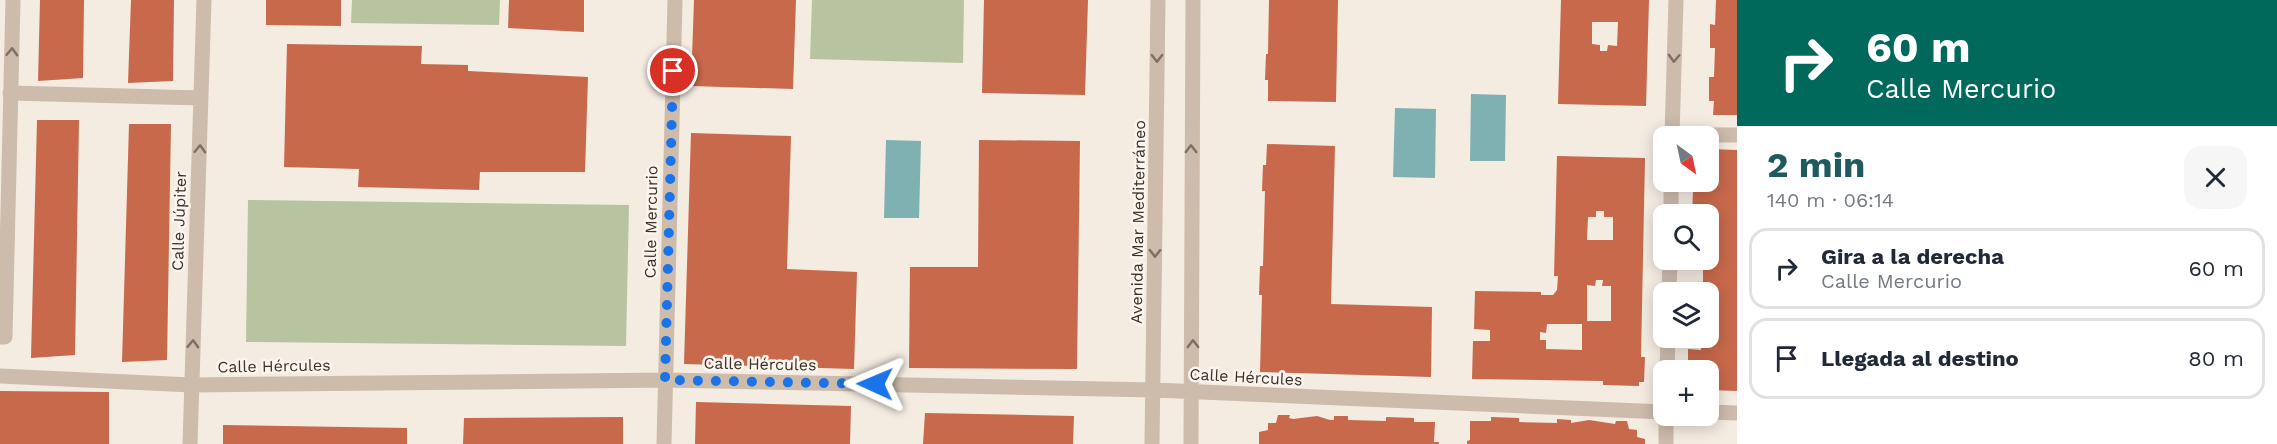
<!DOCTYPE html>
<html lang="es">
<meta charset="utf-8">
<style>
:root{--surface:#fff;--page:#f6f6f7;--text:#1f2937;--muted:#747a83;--line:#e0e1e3;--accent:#1f5a5e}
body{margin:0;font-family:"Work Sans",sans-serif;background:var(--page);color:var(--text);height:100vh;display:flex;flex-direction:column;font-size:22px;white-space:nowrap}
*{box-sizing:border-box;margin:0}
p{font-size:20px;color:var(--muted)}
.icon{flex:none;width:33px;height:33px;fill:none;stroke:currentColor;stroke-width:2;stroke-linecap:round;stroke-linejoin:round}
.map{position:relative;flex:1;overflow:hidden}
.side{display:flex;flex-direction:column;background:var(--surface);width:540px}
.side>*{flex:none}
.top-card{background:#00695c;color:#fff;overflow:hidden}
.needle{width:39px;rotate:147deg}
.fabs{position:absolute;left:1653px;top:126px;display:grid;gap:12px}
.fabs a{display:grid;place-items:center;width:66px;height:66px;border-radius:12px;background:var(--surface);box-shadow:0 3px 15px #0003;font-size:30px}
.pin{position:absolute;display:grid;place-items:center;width:51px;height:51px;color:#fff;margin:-26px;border:3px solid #fff;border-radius:50%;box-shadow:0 2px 6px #0007}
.me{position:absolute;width:66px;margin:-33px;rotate:271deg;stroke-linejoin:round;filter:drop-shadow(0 0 4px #0008)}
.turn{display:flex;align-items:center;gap:21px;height:126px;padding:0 30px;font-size:27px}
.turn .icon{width:78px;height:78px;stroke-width:2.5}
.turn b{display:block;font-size:42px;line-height:51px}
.round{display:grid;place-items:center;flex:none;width:63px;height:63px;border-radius:18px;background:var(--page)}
.summary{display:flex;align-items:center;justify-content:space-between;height:102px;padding:0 30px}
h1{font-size:36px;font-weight:700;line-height:45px;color:var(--accent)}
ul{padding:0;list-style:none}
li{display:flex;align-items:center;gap:18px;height:81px;margin:0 12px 9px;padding:0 18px;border:3px solid var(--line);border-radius:18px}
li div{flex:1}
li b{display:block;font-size:22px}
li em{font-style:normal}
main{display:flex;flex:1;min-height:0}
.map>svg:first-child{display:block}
.green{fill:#b8c4a0}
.water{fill:#7fb0b2}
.building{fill:#c8694b;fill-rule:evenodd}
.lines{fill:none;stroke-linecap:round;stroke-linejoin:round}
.minor{stroke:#cdbbac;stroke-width:15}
.oneway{stroke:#7d6f65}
.route{stroke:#1a73e8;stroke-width:10;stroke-dasharray:0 18}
.labels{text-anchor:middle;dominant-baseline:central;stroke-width:5;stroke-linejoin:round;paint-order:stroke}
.street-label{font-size:16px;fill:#3b302b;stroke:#fbf5ee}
</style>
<main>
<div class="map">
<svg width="1737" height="444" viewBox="0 0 1737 444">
<rect width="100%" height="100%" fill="#f4ebe1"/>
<path class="green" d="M352,0H500L499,25L351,23Z
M812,0H964L963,63L810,59Z
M248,200L629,205L626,346L246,342Z"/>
<path class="water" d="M1471,94L1506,95L1505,161H1470Z
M1395,108L1436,109L1435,178L1393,177Z
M886,140L921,141L919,218H884Z"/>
<path class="building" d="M40,0H84L83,78L38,81Z
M131,0H174L173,81L128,83Z
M266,0H341V26L266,25Z
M509,0H584V32L508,28Z
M694,0H796L793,89L691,86Z
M984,0H1088L1085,95L982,93Z
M1269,0H1338L1336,102L1268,101V80H1265L1266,54H1268Z
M1561,0H1649L1646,106L1558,104ZM1592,22H1618L1617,46L1608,45L1607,51H1600V45L1592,44Z
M1716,0H1737V115H1713L1714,101H1709V77H1714L1715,48H1710V24L1715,25Z
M287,44L422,46L421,64L468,65V71L588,77L585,172H480L479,190L358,187L359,169L284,167Z
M37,120H79L75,355L31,358Z
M129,124H171L167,360L122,362Z
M691,133L791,136L787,269L857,272L854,369L684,364Z
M979,140L1080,141L1077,369L909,368L910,267H978Z
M1267,144L1335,146L1331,304L1432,307L1431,377L1260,372L1262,295H1259L1260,266H1263L1265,191H1262L1263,165H1266Z
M1708,149L1737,150V391L1708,390V370H1688V349L1701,350L1702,338H1708V292H1703V268H1691V260H1708V214H1692L1693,191H1706V182H1708Z
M1557,156L1645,158L1641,357H1645L1644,382H1639V386L1603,385V381L1472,379L1473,341H1490V330L1474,329L1475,291L1541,292V295H1553L1557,290L1558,276H1554ZM1596,211H1604V217H1613V240H1587L1588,217H1596ZM1596,280H1603L1602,286H1611V321H1587V285L1595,286ZM1547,324H1582V350L1546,349V340H1540V332L1546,333Z
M0,391L109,392V444H0Z
M696,402L851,406L850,444H695Z
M925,413L1074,416L1073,444H923Z
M1278,415H1290L1289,418L1293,419L1317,416L1330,420H1334V416H1348V420L1386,421V417L1414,418V422H1435L1434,442H1439V444H1259V432L1268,430V423H1276Z
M623,417V444H463L464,418Z
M1491,417L1519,418V422L1557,423V419L1571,420V423L1589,420L1615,424L1616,421H1627L1629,429L1637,430V437L1645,439V444H1467V441L1470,440V421H1491Z
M223,425L407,428V444H223Z"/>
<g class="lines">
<path class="minor" d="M10,93L201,98
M1672,135H1737
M1672,136L1676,0
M1671,214V182
M1669,292L1670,260
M0,337H5L13,0
M1667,370L1668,338
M0,376L192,385L665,380L1154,390L1664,412
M1708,412L1737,413
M190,444L204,0
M664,444L675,0
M1152,444L1158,0
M1191,444L1193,0
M1666,444V416"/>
</g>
<defs><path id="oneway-chevron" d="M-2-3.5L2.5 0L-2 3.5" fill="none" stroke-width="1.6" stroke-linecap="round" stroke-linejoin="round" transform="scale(1.5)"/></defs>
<g class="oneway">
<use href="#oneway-chevron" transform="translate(12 52) rotate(-88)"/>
<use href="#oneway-chevron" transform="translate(1157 58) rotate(90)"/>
<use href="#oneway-chevron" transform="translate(1674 58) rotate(92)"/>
<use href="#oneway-chevron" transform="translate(200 149) rotate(-88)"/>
<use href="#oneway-chevron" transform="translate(1191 149) rotate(-90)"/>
<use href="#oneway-chevron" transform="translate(1155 253) rotate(91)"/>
<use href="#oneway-chevron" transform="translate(193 344) rotate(-88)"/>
<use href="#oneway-chevron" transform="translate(1193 344) rotate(-90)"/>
</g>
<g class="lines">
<path class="route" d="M673,71L665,380L875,384"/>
</g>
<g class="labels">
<g class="street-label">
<text transform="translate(179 221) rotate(-88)">Calle Júpiter</text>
<text transform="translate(651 222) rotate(-89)">Calle Mercurio</text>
<text transform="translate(1138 222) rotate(-89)">Avenida Mar Mediterráneo</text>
<text transform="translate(760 364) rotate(1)">Calle Hércules</text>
<text transform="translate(274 366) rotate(-1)">Calle Hércules</text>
<text transform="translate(1246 377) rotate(3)">Calle Hércules</text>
</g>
</g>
</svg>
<div class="fabs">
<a><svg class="needle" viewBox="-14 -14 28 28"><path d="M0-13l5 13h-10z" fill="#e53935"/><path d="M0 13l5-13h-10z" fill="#747a83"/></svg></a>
<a><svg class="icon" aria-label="search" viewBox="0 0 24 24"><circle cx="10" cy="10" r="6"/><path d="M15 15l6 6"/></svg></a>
<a><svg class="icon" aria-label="layers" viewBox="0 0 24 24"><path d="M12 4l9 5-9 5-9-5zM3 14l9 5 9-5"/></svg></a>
<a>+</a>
</div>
<div class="pin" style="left:673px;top:71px;background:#d93025"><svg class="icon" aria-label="arrive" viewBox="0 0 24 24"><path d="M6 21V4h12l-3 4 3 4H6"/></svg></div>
<svg class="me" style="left:875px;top:384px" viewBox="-20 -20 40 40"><path d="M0-17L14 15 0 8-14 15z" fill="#1a73e8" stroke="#fff" stroke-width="4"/></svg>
</div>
<section class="side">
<div class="top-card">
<div class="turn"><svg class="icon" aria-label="right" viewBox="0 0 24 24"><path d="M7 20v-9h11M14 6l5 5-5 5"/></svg><div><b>60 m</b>Calle Mercurio</div></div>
</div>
<div class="summary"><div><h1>2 min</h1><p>140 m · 06:14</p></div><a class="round"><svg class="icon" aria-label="close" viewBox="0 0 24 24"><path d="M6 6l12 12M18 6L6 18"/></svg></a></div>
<ul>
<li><svg class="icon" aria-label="right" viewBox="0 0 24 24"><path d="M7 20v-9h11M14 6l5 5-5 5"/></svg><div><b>Gira a la derecha</b><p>Calle Mercurio</p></div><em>60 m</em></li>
<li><svg class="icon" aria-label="arrive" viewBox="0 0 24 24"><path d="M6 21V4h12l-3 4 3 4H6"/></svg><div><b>Llegada al destino</b></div><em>80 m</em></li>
</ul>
</section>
</main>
